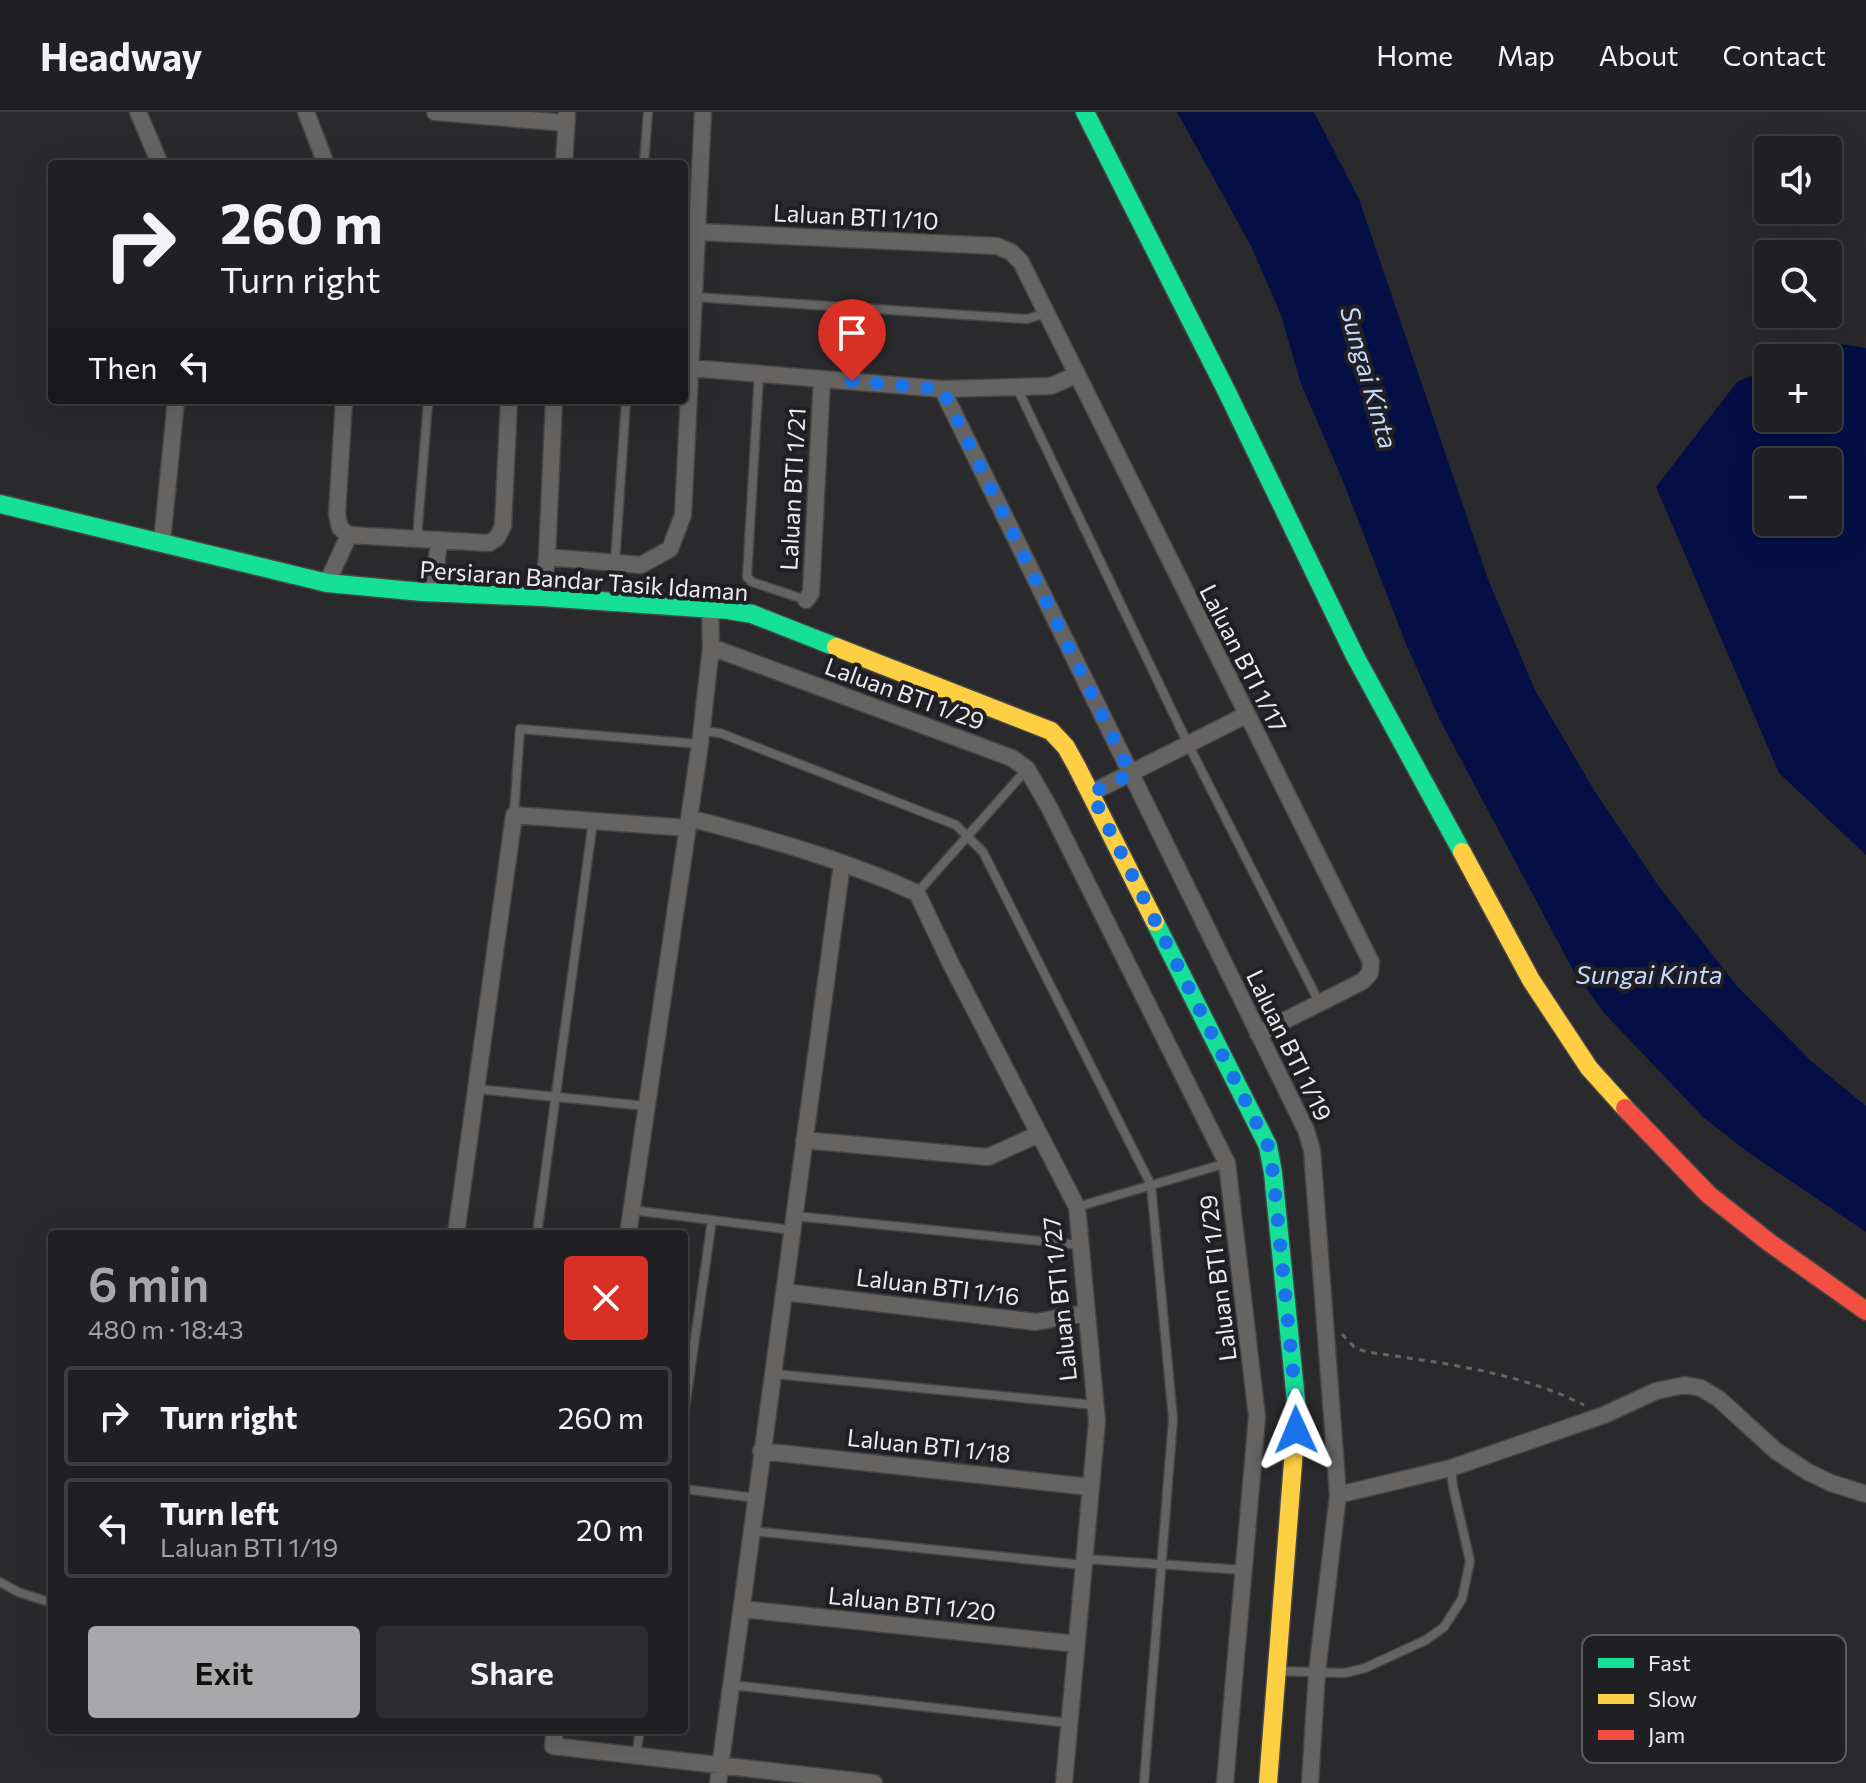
<!DOCTYPE html>
<meta charset="utf-8">
<style>
:root{--surface:#201f21;--page:#2d2c2e;--text:#f1f3f6;--muted:#a2a2a5;--line:#3d3d3f;--accent:#a8a7aa}
body{margin:0;font-family:Commissioner,sans-serif;background:var(--page);color:var(--text);height:100vh;display:flex;flex-direction:column;font-size:30px;white-space:nowrap}
*{box-sizing:border-box;margin:0}
p{font-size:26px;color:var(--muted)}
.icon{flex:none;width:44px;height:44px;fill:none;stroke:currentColor;stroke-width:2;stroke-linecap:round;stroke-linejoin:round}
.map{position:relative;flex:1;overflow:hidden}
.sheet{position:absolute;left:48px;top:1118px;width:640px;height:504px;display:flex;flex-direction:column;background:var(--surface);border-radius:8px;box-shadow:0 8px 32px #0002,0 0 0 2px var(--line)}
.sheet>*{flex:none}
.guide{position:absolute;left:48px;top:48px;width:640px;height:244px;border-radius:8px;box-shadow:0 8px 32px #0002,0 0 0 2px var(--line);background:#201f21;color:var(--text);overflow:hidden}
.fabs{position:absolute;left:1754px;top:24px;display:grid;gap:16px}
.fabs a{display:grid;place-items:center;width:88px;height:88px;border-radius:8px;background:var(--surface);box-shadow:0 8px 32px #0002,0 0 0 2px var(--line);font-size:40px}
.pin{position:absolute;display:grid;place-items:center;width:68px;height:68px;color:#fff;margin:-82px -34px;border-radius:50% 50% 50% 0;rotate:-45deg;box-shadow:0 0 8px #0007}
.pin .icon{rotate:45deg}
.me{position:absolute;width:88px;margin:-44px;rotate:359deg;stroke-linejoin:round;filter:drop-shadow(0 0 6px #0008)}
.turn{display:flex;align-items:center;gap:28px;height:168px;padding:0 40px;font-size:36px}
.turn .icon{width:104px;height:104px;stroke-width:2.5}
.turn b{display:block;font-size:56px;line-height:68px}
.then{display:flex;align-items:center;height:76px;padding:0 40px;background:#0003;gap:16px;font-size:30px}
.round{display:grid;place-items:center;flex:none;width:84px;height:84px;border-radius:8px;background:var(--page)}
.head{display:flex;align-items:center;justify-content:space-between;height:136px;padding:0 40px}
h1{font-size:48px;font-weight:600;line-height:60px;color:var(--accent)}
.cta{display:flex;gap:16px;margin-top:auto;padding:16px 40px}
.cta a{flex:1;height:92px;border-radius:8px;background:var(--accent);color:#111;font-size:32px;font-weight:600;line-height:92px;text-align:center}
.cta a+a{background:var(--page);color:var(--text)}
ul{padding:0;list-style:none}
li{display:flex;align-items:center;gap:24px;height:100px;margin:0 16px 12px;padding:0 24px;border:4px solid var(--line);border-radius:8px}
li div{flex:1}
li b{display:block;font-size:30px}
li em{font-style:normal}
header{display:flex;align-items:center;gap:48px;box-sizing:border-box;height:112px;padding:0 40px;background:var(--surface);border-bottom:2px solid var(--line)}
header strong{font-size:38px}
nav{display:flex;gap:44px;margin-inline-start:auto;font-size:28px}
.map>svg:first-child{display:block}
.water{fill:#041045;fill-rule:evenodd}
.lines{fill:none;stroke-linecap:round;stroke-linejoin:round}
.lane-casing{stroke:#454546;stroke-width:11}
.street-casing{stroke:#454546;stroke-width:19}
.fast-casing{stroke:#454546;stroke-width:21}
.slow-casing{stroke:#454546;stroke-width:21}
.jam-casing{stroke:#454546;stroke-width:21}
.path{stroke:#666566;stroke-width:3;stroke-dasharray:6 6;stroke-linecap:butt}
.lane{stroke:#656463;stroke-width:8}
.street{stroke:#656463;stroke-width:16}
.fast{stroke:#16e098;stroke-width:18}
.slow{stroke:#ffcf43;stroke-width:18}
.jam{stroke:#f24e42;stroke-width:18}
.route{stroke:#1a73e8;stroke-width:14;stroke-dasharray:0 25.2}
.labels{text-anchor:middle;dominant-baseline:central;stroke-width:8;stroke-linejoin:round;paint-order:stroke}
.street-label{font-size:24px;fill:#ecebee;stroke:#201f23}
.water-label{font-size:26px;font-style:italic;fill:#c4d8fc;stroke:#201f23}
.key{fill:#201f23;stroke:#5d5c60;stroke-width:2}
.key-label{font-size:22px;fill:#ecebee}
</style>
<header>
<strong>Headway</strong>
<nav><a>Home</a><a>Map</a><a>About</a><a>Contact</a></nav>
</header>
<div class="map">
<svg width="1866" height="1671" viewBox="0 0 1866 1671">
<rect width="100%" height="100%" fill="#2a292c"/>
<path class="water" d="M1177,0H1314L1359,87L1489,470L1535,578L1594,678L1660,776L1737,874L1811,949L1866,994V1120L1749,1041L1703,1005L1605,902L1574,860L1440,608L1406,532L1341,364L1301,272L1281,203L1251,134Z
M1827,230L1866,236V743L1779,661L1656,375L1737,270L1768,256V306H1828V246H1791ZM1768,350H1828V410H1768Z"/>
<g class="lines">
<g class="lane-casing">
<path id="lane" d="M644,52L648,0
M694,185L1027,207L1046,201
M759,262L747,465L752,470L806,488
M1017,276L1188,632L1319,890
M417,426L428,290
M615,451L626,288
M702,619L720,621L956,713L983,740L1151,1073L1173,1307L1144,1671
M514,703L520,617L700,632
M917,781L1027,657
M477,977L646,994
M1077,1095L1227,1051
M631,1098L792,1118
M795,1104L1080,1133
M537,1122L593,709
M774,1262L1095,1293
M684,1303L712,1108
M684,1377L756,1386
M752,1419L1083,1453
M1085,1447L1243,1458
M0,1470L18,1480L52,1491
M1278,1559L1345,1561L1365,1556L1426,1528L1444,1515L1462,1487L1470,1449L1453,1375L1451,1356
M732,1573L1069,1611
M636,1644L640,1618"/>
</g>
<g class="street-casing">
<path id="street" d="M138,0L160,52
M306,0L326,52
M435,0L566,11
M564,52L567,2
M698,120L997,134L1011,140L1021,150L1371,850L1370,861L1363,869L1258,922
M691,256L942,277L1051,274L1076,263
M942,277L1306,1018L1312,1038L1338,1383L1451,1356L1604,1303L1656,1279L1685,1273L1701,1276L1719,1287L1776,1339L1808,1360L1831,1371L1866,1382
M344,288L337,402L340,416L349,423L489,431L497,426L503,414L509,288
M162,430L176,288
M547,445L641,453L670,437L683,403L703,0
M327,471L349,423
M433,481L439,428
M542,485L547,445L554,288
M806,488L811,481L822,267
M711,535L1012,646L1027,657L1049,695L1227,1051L1257,1305L1225,1671
M1091,681L1246,603
M689,706C766,726 845,748 917,781L951,852L1077,1095L1097,1309L1064,1671
M804,1028L988,1045L1039,1022
M456,1122L514,703L688,716
M628,1122L700,632L711,535L710,497
M784,1180L1036,1210L1086,1201
M761,1339L1090,1375
M742,1497L1077,1532
M555,1618L553,1634L874,1671
M718,1671L842,751
M1310,1671L1317,1560L1338,1383"/>
</g>
<g class="fast-casing">
<path id="fast" d="M1085,0L1227,280L1355,544L1462,740
M0,392L327,471L422,480L542,485L728,498L752,502L836,535
M1155,810L1268,1034L1273,1061L1297,1299"/>
</g>
<g class="slow-casing">
<path id="slow" d="M836,535L1051,619L1066,635L1077,655L1155,810
M1462,740L1531,868L1589,956L1625,996
M1268,1671L1297,1299"/>
</g>
<g class="jam-casing">
<path id="jam" d="M1625,996L1709,1083L1770,1131L1866,1199"/>
</g>
<path class="path" d="M1342,1222L1355,1236L1367,1240C1441,1251 1516,1259 1584,1293"/>
<use href="#lane" class="lane"/>
<use href="#street" class="street"/>
<use href="#fast" class="fast"/>
<use href="#slow" class="slow"/>
<use href="#jam" class="jam"/>
</g>
<g class="lines">
<path class="route" d="M852,269L942,277L1131,662L1091,681L1268,1034L1273,1061L1297,1300L1296,1318"/>
</g>
<g class="labels">
<g class="street-label">
<text transform="translate(856 104) rotate(3)">Laluan BTI 1/10</text>
<text transform="translate(792 377) rotate(-87)">Laluan BTI 1/21</text>
<text transform="translate(584 468) rotate(4)">Persiaran Bandar Tasik Idaman</text>
<text transform="translate(1244 546) rotate(63)">Laluan BTI 1/17</text>
<text transform="translate(905 581) rotate(20)">Laluan BTI 1/29</text>
<text transform="translate(1290 933) rotate(64)">Laluan BTI 1/19</text>
<text transform="translate(1217 1166) rotate(-97)">Laluan BTI 1/29</text>
<text transform="translate(938 1174) rotate(7)">Laluan BTI 1/16</text>
<text transform="translate(1059 1187) rotate(-96)">Laluan BTI 1/27</text>
<text transform="translate(929 1333) rotate(6)">Laluan BTI 1/18</text>
<text transform="translate(912 1491) rotate(6)">Laluan BTI 1/20</text>
</g>
<g class="water-label">
<text transform="translate(1370 265) rotate(74)">Sungai Kinta</text>
<text x="1649" y="861">Sungai Kinta</text>
</g>
</g>
<rect x="1582" y="1523" width="264" height="128" rx="12" class="key"/>
<rect x="1598" y="1546" width="36" height="10" fill="#16e098"/>
<rect x="1598" y="1582" width="36" height="10" fill="#ffcf43"/>
<rect x="1598" y="1618" width="36" height="10" fill="#f24e42"/>
<g class="key-label">
<text x="1648" y="1559">Fast</text>
<text x="1648" y="1595">Slow</text>
<text x="1648" y="1631">Jam</text>
</g>
</svg>
<div class="fabs">
<a><svg class="icon" aria-label="sound" viewBox="0 0 24 24"><path d="M4 9h4l5-4v14l-5-4H4zM17 9q2 3 0 6"/></svg></a>
<a><svg class="icon" aria-label="search" viewBox="0 0 24 24"><circle cx="10" cy="10" r="6"/><path d="M15 15l6 6"/></svg></a>
<a>+</a>
<a>−</a>
</div>
<div class="pin" style="left:852px;top:269px;background:#d93025"><svg class="icon" aria-label="arrive" viewBox="0 0 24 24"><path d="M6 21V4h12l-3 4 3 4H6"/></svg></div>
<svg class="me" style="left:1296px;top:1318px" viewBox="-20 -20 40 40"><path d="M0-17L14 15 0 8-14 15z" fill="#1a73e8" stroke="#fff" stroke-width="4"/></svg>
<div class="guide">
<div class="turn"><svg class="icon" aria-label="right" viewBox="0 0 24 24"><path d="M7 20v-9h11M14 6l5 5-5 5"/></svg><div><b>260 m</b>Turn right</div></div>
<div class="then">Then<svg class="icon" aria-label="left" viewBox="0 0 24 24"><path d="M17 20v-9H6M10 6l-5 5 5 5"/></svg></div>
</div>
<section class="sheet">
<div class="head"><div><h1>6 min</h1><p>480 m · 18:43</p></div><a class="round" style="background:#d93025;color:#fff"><svg class="icon" aria-label="close" viewBox="0 0 24 24"><path d="M6 6l12 12M18 6L6 18"/></svg></a></div>
<ul>
<li><svg class="icon" aria-label="right" viewBox="0 0 24 24"><path d="M7 20v-9h11M14 6l5 5-5 5"/></svg><div><b>Turn right</b></div><em>260 m</em></li>
<li><svg class="icon" aria-label="left" viewBox="0 0 24 24"><path d="M17 20v-9H6M10 6l-5 5 5 5"/></svg><div><b>Turn left</b><p>Laluan BTI 1/19</p></div><em>20 m</em></li>
</ul>
<div class="cta"><a>Exit</a><a>Share</a></div>
</section>
</div>
